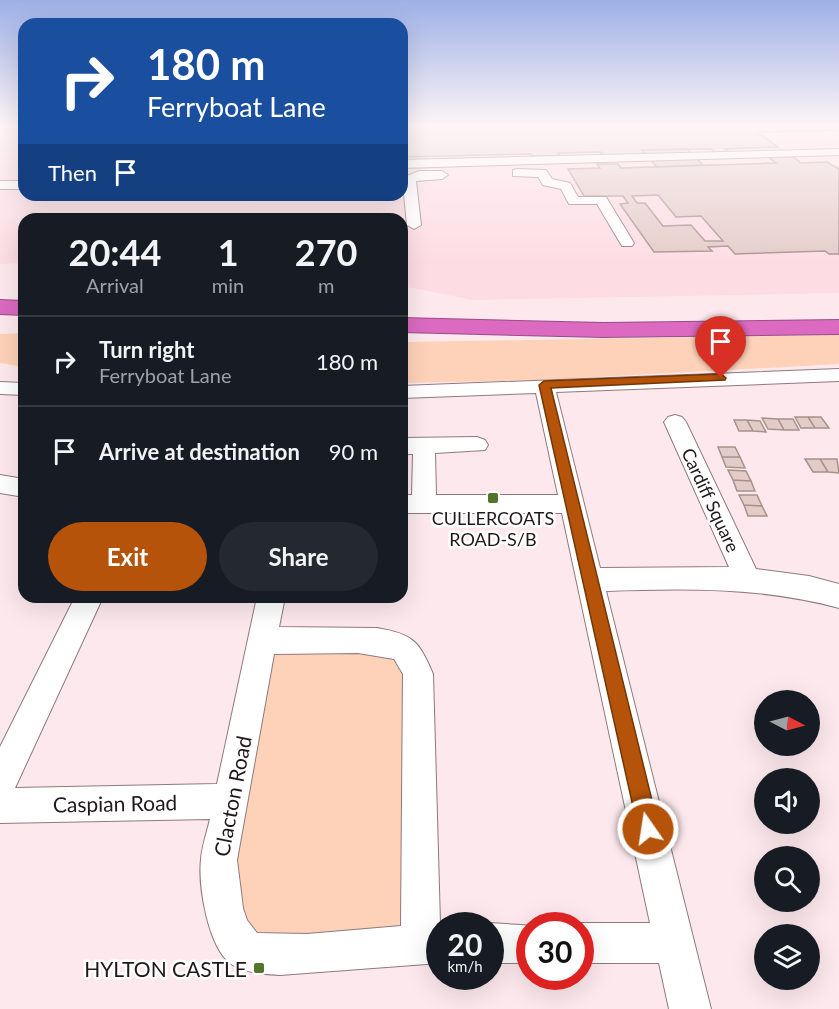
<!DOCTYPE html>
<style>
:root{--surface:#171b24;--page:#242831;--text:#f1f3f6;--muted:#9ea1a6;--line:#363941;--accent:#b45309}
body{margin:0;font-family:Lato,sans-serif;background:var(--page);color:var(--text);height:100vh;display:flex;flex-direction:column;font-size:22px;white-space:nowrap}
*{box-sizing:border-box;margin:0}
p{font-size:20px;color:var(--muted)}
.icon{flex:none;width:33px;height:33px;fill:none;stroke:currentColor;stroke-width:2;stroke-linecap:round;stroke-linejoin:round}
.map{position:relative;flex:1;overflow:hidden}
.sheet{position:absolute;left:18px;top:213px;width:390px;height:390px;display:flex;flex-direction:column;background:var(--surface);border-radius:18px;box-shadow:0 6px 24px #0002}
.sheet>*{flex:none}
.guide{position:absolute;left:18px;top:18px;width:390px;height:183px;border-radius:18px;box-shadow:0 6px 24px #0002;background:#1a4fa0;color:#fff;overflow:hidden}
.needle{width:39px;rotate:96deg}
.tools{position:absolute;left:754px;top:690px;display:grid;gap:12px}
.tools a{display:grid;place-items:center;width:66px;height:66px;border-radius:50%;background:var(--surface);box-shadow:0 6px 24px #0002;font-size:30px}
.speed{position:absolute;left:426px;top:912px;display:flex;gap:12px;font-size:30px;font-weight:700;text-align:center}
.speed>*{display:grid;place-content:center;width:78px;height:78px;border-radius:50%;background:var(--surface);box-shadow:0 6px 24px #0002;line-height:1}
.speed small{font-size:15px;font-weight:400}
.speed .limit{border:9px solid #d22;background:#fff;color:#111}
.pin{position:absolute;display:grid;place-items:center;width:51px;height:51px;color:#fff;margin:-62px -26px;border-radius:50% 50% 50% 0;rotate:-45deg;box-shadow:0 0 6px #0007}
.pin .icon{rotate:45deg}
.me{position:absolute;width:66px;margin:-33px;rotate:347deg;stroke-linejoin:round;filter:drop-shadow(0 0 4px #0008)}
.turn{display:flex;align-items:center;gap:21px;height:126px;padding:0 30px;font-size:27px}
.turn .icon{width:78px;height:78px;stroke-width:2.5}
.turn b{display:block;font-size:42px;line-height:51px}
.then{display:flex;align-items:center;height:57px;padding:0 30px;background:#0003;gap:12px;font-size:22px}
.eta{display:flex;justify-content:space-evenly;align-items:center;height:102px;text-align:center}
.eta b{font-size:36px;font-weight:700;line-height:42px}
.button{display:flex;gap:12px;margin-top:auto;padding:12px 30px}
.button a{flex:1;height:69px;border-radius:36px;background:var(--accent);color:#fff;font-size:24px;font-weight:700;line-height:69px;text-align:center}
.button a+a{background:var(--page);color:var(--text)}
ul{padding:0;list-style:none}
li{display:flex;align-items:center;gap:18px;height:90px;padding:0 30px;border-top:2px solid var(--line)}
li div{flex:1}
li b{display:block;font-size:22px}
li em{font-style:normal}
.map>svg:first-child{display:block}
.built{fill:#fddce3}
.green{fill:#fdd2b8}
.building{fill:#e3cbc7;stroke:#a8918d;stroke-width:1.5;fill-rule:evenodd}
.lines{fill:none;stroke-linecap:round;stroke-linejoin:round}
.minor-casing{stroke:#8f797e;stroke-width:2}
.highway-casing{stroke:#9a4d86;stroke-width:2}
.minor{fill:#fff;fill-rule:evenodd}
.highway{fill:#db6ac0;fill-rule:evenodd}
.route{fill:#b45309;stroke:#753606;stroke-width:1.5}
.poi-dot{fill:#53742b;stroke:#fff;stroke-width:2}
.labels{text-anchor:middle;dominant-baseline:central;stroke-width:5;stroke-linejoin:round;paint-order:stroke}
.street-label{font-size:18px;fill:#21181a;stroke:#fff}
.poi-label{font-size:18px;fill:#21181a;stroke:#fff}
.near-street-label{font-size:21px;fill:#21181a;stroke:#fff}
.near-poi-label{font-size:21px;fill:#21181a;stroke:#fff;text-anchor:end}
</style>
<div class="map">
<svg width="839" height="1009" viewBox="0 0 839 1009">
<rect width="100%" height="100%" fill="#fde9ed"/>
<path class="built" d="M0,127H24V195H402V127H839V293L473,300L402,286V219H24V263L0,264Z"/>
<path class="green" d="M24,333V367L0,363V334Z
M839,335V364L542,380L402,383V342Z
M264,641L403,648L421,943L248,951L219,860Z"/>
<path class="building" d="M402,127H839V130L758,132L778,147L725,149L729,152H715L711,149L642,150L648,157L605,158L601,152L558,153L560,156H532L531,154L402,157Z
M687,149L703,165L657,167L642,150Z
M791,155L801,163L827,162L839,169V254H829L825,251L735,254L728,246L708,247L712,251L654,252L620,204L628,203L623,196H584L568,169L600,168L597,164H618L621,168L776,163L767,156ZM658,195L676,217L701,216L723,241H705L691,225L663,226L645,203H637L632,196Z
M795,417H808L815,428H801Z
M808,417H821L829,428H815Z
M762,418L778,419L784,430L768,429Z
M778,419H793L799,430H784Z
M734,420H747L753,431H739Z
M747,420L760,421L766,432L753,431Z
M718,447H735L740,457H722Z
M722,457H740L745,468L726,467Z
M805,459H820L828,472H813Z
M820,459H837L839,473L828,472Z
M728,470L746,471L751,481L733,480Z
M733,480L751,481L755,491H737Z
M739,495H757L762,506L744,505Z
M744,505L762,506L767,516H748Z"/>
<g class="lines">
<g class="minor-casing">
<path id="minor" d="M839,149V155L402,168V160Z
M517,169L546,170L552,179L570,183L578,197H606L634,243L632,246H622L597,204H569L561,189L543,185L538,177L513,176V170Z
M419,171H442L448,175L442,179L416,181L421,225L414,229L407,225L403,184L407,176Z
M0,181H24V189H0Z
M839,369V381L556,392L600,568L729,567L664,422L668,417L675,415L682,417L686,422L756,569L809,576L839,584V608C762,587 685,588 606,591L711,1009H669L659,963H580V926H574L580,923H650L562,513H402V495H412L413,454H402V438L477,437L485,440L488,445L485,450L435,453L436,495H558L536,393L402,398V386Z
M0,382L24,383V395L0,394Z
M0,475L24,479V497L0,493Z
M75,597H103L15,788L217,784L257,597H285L279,627L377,628C413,634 419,641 433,674L440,923L446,926H440V963L280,975C264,974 245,973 231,964C208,947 198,886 201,859C202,846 207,832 210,819L0,823V747ZM358,653L394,659L403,674L401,926L307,934L257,933L247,920L243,908L237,860L274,654Z
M490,923L536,926H530V963H490V926H484Z"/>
</g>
<g class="highway-casing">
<path id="highway" d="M0,300L24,301V315L0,314Z
M402,318L603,323L839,320V334L603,337L402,332Z"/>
</g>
<use href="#minor" class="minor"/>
<use href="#highway" class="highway"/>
</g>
<linearGradient id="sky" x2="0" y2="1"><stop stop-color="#9db0e6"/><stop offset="0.47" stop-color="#fef5f7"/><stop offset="1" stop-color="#fef5f7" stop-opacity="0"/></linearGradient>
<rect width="839" height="268" fill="url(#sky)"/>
<path class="route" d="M721,374L726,378L725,380L551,388L659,829L656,836L648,839L641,836L638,829L539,385L544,381Z"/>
<g class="poi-dot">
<rect x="487" y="492" width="12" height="12" rx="3"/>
<rect x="253" y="962" width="12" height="12" rx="3"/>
</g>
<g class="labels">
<g class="street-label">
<text transform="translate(711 500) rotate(65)">Cardiff Square</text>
</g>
<g class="poi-label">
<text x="493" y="518">CULLERCOATS<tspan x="493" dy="21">ROAD-S/B</tspan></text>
</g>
<g class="near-street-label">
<text transform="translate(232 796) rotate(-79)">Clacton Road</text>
<text transform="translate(115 803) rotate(-1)">Caspian Road</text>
</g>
<g class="near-poi-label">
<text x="247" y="968">HYLTON CASTLE</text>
</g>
</g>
</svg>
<div class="tools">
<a><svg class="needle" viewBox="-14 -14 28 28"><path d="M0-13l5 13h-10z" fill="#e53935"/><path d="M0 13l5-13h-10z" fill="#9ea1a6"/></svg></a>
<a><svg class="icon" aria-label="sound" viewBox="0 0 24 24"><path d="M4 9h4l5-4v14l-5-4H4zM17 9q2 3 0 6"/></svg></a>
<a><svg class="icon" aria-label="search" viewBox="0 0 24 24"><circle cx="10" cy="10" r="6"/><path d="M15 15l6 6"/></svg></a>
<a><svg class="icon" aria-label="layers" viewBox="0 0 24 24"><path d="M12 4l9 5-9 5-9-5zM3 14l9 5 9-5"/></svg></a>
</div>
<div class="speed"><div>20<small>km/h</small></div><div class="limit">30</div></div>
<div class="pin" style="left:721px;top:378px;background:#d93025"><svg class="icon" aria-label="arrive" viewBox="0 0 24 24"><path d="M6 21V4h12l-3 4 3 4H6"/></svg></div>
<svg class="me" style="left:648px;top:829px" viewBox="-20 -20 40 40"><circle r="17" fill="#b45309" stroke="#fff" stroke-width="3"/><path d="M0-11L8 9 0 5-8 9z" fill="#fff"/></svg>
<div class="guide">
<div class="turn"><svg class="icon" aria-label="right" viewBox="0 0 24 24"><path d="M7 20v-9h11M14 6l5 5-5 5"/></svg><div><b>180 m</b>Ferryboat Lane</div></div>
<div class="then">Then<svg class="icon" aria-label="arrive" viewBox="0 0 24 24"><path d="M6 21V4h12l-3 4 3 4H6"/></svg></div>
</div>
<section class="sheet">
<div class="eta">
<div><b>20:44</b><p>Arrival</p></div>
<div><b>1</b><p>min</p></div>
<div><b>270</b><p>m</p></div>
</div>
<ul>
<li><svg class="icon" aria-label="right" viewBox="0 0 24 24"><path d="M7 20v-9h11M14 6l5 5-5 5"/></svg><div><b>Turn right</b><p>Ferryboat Lane</p></div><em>180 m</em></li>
<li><svg class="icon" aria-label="arrive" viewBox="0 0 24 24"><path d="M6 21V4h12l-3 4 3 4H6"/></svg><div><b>Arrive at destination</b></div><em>90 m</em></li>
</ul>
<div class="button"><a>Exit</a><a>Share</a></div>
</section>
</div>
